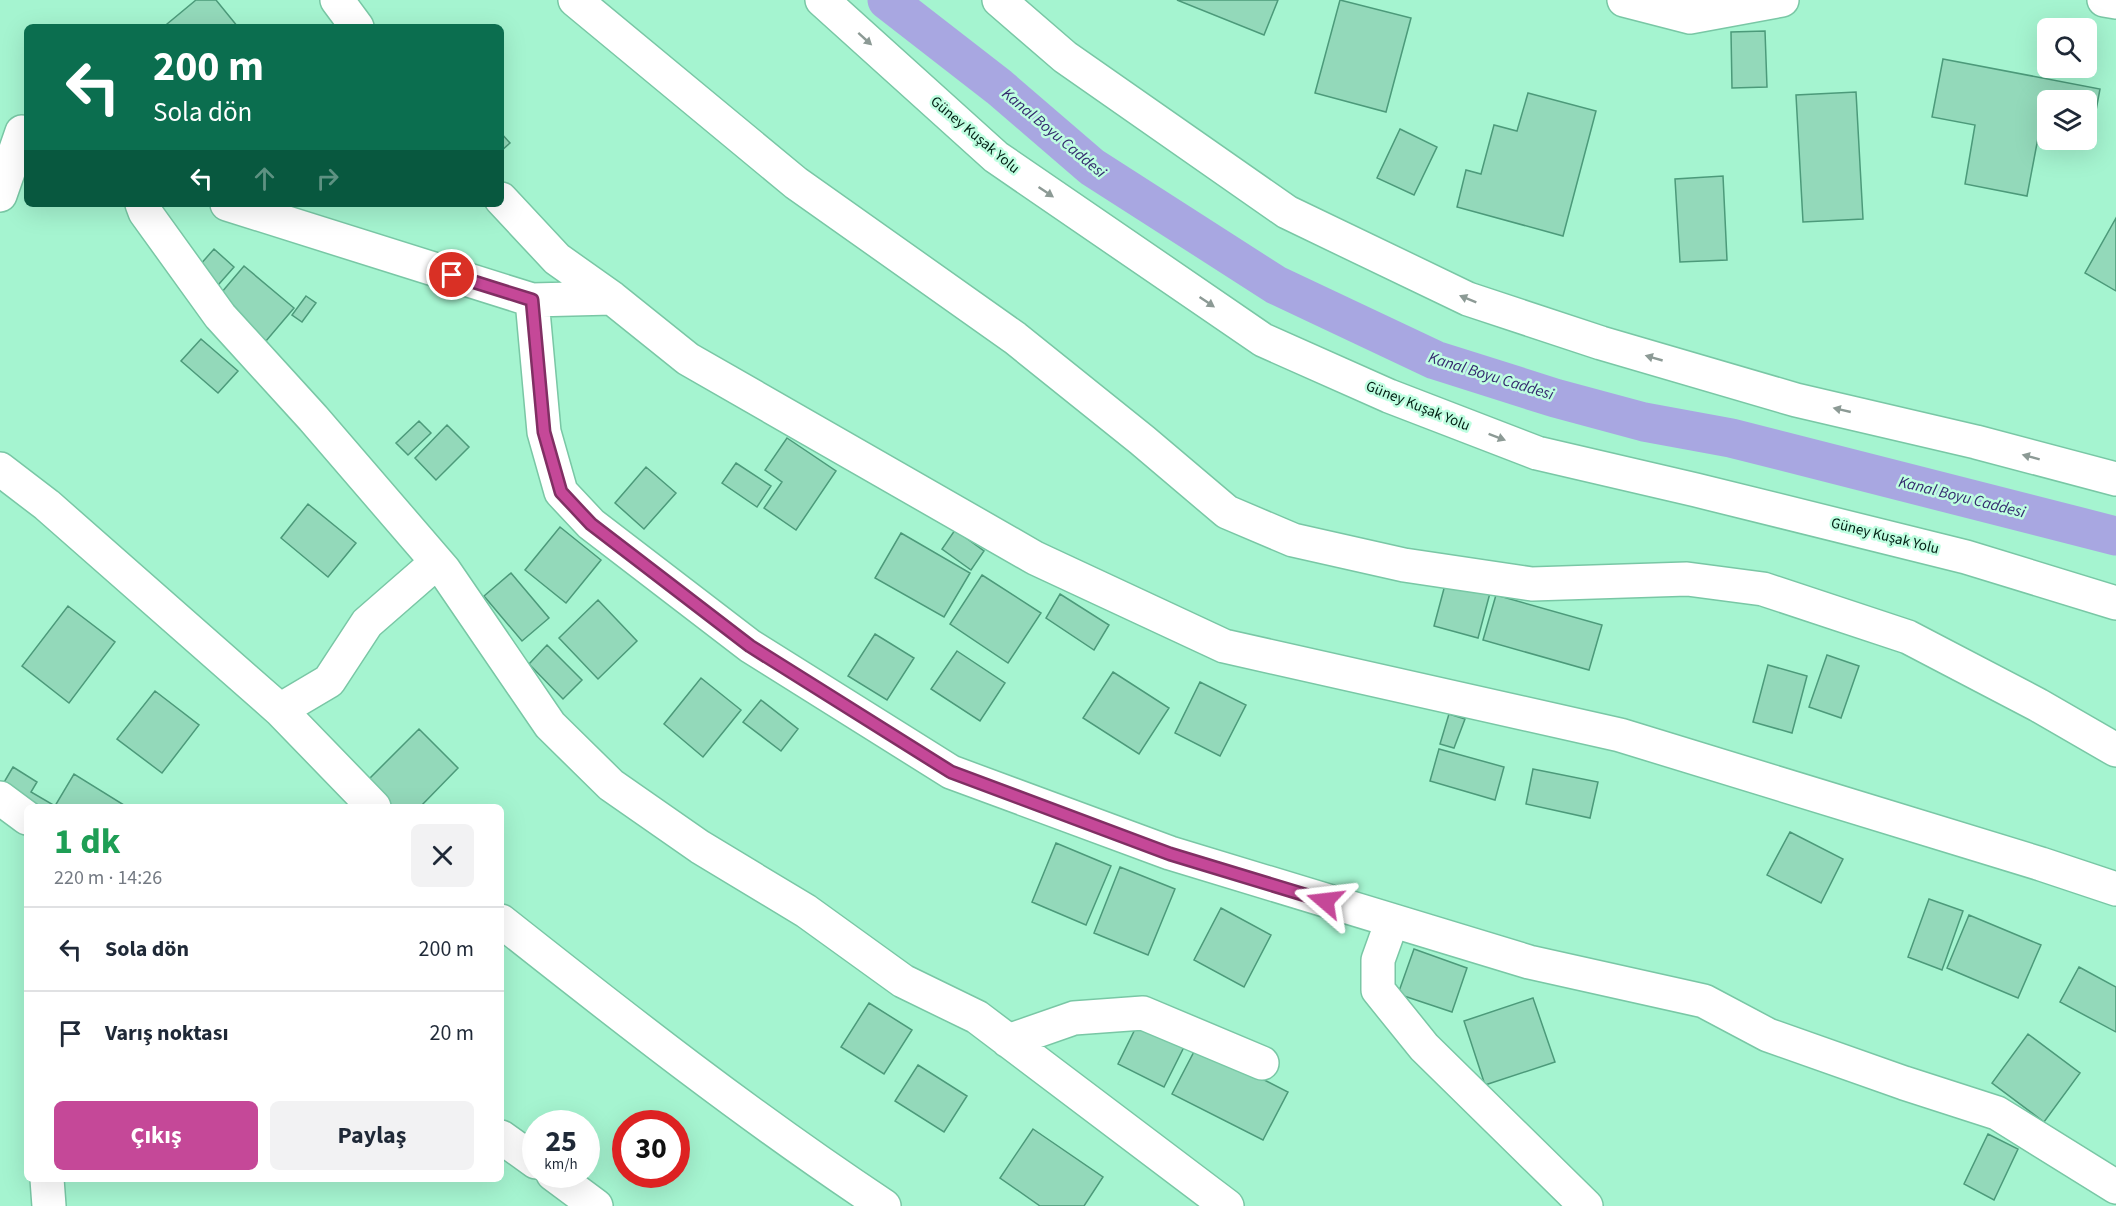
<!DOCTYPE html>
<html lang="tr">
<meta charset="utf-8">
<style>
:root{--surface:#fff;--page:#f2f2f3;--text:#1f2937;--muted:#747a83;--line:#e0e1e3;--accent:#c54898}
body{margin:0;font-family:"Source Sans 3",sans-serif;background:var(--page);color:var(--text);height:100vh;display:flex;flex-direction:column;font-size:22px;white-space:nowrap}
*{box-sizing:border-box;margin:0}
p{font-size:20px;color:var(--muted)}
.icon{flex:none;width:33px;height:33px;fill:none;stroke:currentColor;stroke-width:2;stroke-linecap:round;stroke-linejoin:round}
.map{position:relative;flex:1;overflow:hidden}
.side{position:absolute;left:24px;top:804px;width:480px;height:378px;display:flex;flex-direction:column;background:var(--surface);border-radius:9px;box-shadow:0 6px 24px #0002}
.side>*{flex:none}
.guide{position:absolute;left:24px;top:24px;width:480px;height:183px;border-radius:9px;box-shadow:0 6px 24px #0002;background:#0b6e4f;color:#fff;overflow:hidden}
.tools{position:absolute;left:2037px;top:18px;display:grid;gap:12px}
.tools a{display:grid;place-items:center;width:60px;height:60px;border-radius:9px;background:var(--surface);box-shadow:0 6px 24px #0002;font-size:30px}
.speed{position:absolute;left:522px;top:1110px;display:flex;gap:12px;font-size:30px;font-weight:700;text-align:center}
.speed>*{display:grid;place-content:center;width:78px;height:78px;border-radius:50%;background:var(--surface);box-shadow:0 6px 24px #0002;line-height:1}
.speed small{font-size:15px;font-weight:400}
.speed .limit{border:9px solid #d22;background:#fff;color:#111}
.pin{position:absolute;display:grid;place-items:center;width:51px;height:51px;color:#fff;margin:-26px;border:3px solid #fff;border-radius:50%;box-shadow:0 2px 6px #0007}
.me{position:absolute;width:66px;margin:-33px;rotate:287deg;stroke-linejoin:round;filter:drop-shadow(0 0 4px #0008)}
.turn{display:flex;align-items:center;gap:21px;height:126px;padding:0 30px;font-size:27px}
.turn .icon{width:78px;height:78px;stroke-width:2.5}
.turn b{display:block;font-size:42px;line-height:51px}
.lanes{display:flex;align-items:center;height:57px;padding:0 30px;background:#0003;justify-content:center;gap:30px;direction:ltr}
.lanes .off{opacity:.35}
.round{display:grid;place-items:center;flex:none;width:63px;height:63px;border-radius:9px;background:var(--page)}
.summary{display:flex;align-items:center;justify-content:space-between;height:102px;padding:0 30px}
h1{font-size:36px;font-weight:700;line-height:45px;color:#1e9e55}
.button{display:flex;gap:12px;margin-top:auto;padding:12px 30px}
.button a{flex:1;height:69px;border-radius:9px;background:var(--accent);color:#fff;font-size:24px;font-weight:700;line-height:69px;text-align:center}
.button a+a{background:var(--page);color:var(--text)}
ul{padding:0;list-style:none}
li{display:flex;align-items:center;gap:18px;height:84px;padding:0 30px;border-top:2px solid var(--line)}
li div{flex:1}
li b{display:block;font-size:22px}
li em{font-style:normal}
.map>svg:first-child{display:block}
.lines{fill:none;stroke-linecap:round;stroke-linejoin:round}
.canal{stroke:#a8a7e1;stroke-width:39}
.building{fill:#93d9ba;stroke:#4c9a7a;stroke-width:1.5;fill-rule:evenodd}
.minor-casing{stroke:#79c7a5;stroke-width:36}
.secondary-casing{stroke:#79c7a5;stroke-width:36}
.minor{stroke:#fff;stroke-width:33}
.secondary{stroke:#fff;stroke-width:33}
.oneway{fill:#8c9a95}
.route-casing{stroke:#802f63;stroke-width:15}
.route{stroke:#c54898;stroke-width:10}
.labels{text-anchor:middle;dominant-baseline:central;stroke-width:5;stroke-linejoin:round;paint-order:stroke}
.street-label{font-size:15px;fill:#001f13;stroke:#bffee1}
.water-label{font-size:16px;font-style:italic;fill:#342a6e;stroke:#bffee1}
</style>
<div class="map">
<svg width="2116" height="1206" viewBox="0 0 2116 1206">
<rect width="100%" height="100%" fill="#a5f4d0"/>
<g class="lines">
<path class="canal" d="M887,0L999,87L1092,167L1276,285L1435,360L1555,398L1644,422L1731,438L2116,536"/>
</g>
<path class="building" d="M196,0H216L238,27H170L167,24Z
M1177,0H1278L1264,35Z
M1340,0L1411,18L1386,112L1315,93Z
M1765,31L1767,87L1732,88L1731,32Z
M1943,59L2100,89L2089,148L2038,138L2027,196L1965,184L1975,125L1932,117ZM2048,100H2086V140H2048Z
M1856,92L1863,219L1803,222L1796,95Z
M1528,93L1596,111L1563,236L1457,207L1466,170L1481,174L1494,125L1517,131Z
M1400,129L1437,147L1414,195L1377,178Z
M501,133L510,143L501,151Z
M1723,176L1727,260L1680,262L1675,179Z
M2116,218V291L2085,273Z
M214,249L234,267L212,292L192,274Z
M244,266L294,308L266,341L216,299Z
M306,296L316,303L302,322L292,315Z
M201,339L238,371L218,393L181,361Z
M419,421L431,433L408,455L396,443Z
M447,425L469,447L436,480L415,458Z
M787,438L836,471L796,530L764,508L782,482L765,470Z
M736,463L771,486L757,507L722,483Z
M646,467L676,493L644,529L615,503Z
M308,504L356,543L328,577L281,538Z
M560,527L601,560L566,603L525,570Z
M955,530L984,551L971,570L942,549Z
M901,533L970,573L944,617L875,578Z
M511,573L549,618L522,641L484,596Z
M982,575L1041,613L1008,663L950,624Z
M1446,581L1490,593L1478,638L1434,626Z
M1060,594L1109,625L1094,650L1046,618Z
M1496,595L1602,625L1589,670L1483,640Z
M598,600L637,641L598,679L559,638Z
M68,606L115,642L69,703L22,666Z
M875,634L914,658L887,700L848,676Z
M547,645L582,680L563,699L529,664Z
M957,651L1005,683L980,721L931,689Z
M1827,655L1859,666L1841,718L1809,707Z
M1768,665L1807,676L1792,733L1753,722Z
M1113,672L1169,708L1139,754L1083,718Z
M701,678L741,710L703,757L664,724Z
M1200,682L1246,705L1220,756L1175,733Z
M155,691L199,725L162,773L117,739Z
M761,700L798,729L781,751L743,722Z
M1449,714L1465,719L1454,748L1440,744Z
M419,729L458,768L420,807H393L367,781Z
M1439,749L1504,767L1495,800L1430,781Z
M13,767L37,782L31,792L55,806L74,774L124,805L123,807H28L0,789Z
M1533,769L1598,782L1590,818L1526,804Z
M1790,832L1843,859L1821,903L1767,875Z
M1056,843L1111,866L1086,925L1032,902Z
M1120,867L1175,889L1148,955L1094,933Z
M1929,899L1963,911L1942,970L1908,957Z
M1221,908L1271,935L1244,987L1194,960Z
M1969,915L2041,945L2018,998L1947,968Z
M1414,949L1467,968L1452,1012L1398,994Z
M2079,967L2116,987V1032L2060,1002Z
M1533,998L1555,1062L1485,1085L1464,1021Z
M869,1003L912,1030L884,1074L841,1047Z
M1141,1017L1187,1041L1164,1087L1118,1064Z
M2028,1034L2080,1073L2044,1122L1992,1083Z
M1197,1046L1288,1092L1263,1140L1172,1094Z
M918,1065L967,1096L944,1132L895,1101Z
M1033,1129L1103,1177L1084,1206H1040L1000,1178Z
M1988,1134L2018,1149L1994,1200L1964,1184Z"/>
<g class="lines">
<g class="minor-casing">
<path id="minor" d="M337,0L357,27
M575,0L796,183L1015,338L1142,440L1227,512L1293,540L1404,565L1532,584L1687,579L1763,589L1908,637L2038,705L2116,750
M1624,0L1690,17L1782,0
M2104,0L2116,2
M0,195L22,132
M501,199L557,259L612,298L688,359L1035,558L1224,646L1620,735L2041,864L2116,889
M142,204L145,212L220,316L313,418L444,570L550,725L611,785L700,847L806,911L903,981L977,1017L1227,1206
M227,204L532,300L612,298
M532,300L544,432L561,492L591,524L750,646L951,772L1170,853L1529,962L1704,1001L1768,1035L1904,1083L1997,1113L2116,1187
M0,469L47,505L280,710L374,807
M280,710L329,681L367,623L437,562
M0,798L27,818
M501,921C626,1020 751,1118 884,1206
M1392,921L1378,960V990L1424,1047L1586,1206
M1008,1041L1074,1018L1143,1013L1262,1063
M501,1137L536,1162
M553,1174L596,1206
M47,1179L49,1206"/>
</g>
<g class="secondary-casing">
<path id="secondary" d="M822,0L996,157L1263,340L1389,396L1537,453L1696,490L1966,557L2116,603
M999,0L1065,57L1287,212L1468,299L1601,343L1796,400L1976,442L2116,479"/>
</g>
<use href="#minor" class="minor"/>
<use href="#secondary" class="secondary"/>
</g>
<defs><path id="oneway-solid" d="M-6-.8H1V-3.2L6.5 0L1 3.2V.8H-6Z" transform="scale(1.5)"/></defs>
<g class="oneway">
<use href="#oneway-solid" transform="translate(865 39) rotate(42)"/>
<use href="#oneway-solid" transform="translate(1046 192) rotate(34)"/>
<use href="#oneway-solid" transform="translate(1468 299) rotate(-158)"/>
<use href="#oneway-solid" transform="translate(1207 302) rotate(34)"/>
<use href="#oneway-solid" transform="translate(1654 358) rotate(-164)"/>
<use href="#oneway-solid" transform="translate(1842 410) rotate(-167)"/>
<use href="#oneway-solid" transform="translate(1497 437) rotate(21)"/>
<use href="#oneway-solid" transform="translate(2031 457) rotate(-165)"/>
</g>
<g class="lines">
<g class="route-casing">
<path id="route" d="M452,275L532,300L544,432L561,492L591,524L750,646L951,772L1170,854L1325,901"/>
</g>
<use href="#route" class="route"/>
</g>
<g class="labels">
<g class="street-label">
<text transform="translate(975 135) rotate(40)">Güney Kuşak Yolu</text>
<text transform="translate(1418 406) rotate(22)">Güney Kuşak Yolu</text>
<text transform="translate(1885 536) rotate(14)">Güney Kuşak Yolu</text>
</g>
<g class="water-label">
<text transform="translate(1054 133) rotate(40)">Kanal Boyu Caddesi</text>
<text transform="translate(1491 376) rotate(17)">Kanal Boyu Caddesi</text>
<text transform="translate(1962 497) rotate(14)">Kanal Boyu Caddesi</text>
</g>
</g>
</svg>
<div class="tools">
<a><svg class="icon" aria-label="search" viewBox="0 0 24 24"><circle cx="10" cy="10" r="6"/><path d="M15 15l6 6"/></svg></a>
<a><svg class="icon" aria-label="layers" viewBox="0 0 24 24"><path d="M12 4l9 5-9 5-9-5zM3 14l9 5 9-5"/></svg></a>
</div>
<div class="speed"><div>25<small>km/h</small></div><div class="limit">30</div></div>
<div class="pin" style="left:452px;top:275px;background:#d93025"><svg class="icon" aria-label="arrive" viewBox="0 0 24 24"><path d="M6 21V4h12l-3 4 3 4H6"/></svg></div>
<svg class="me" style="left:1325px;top:901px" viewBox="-20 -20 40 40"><path d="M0-17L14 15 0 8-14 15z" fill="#c54898" stroke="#fff" stroke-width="4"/></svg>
<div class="guide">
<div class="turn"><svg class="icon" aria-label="left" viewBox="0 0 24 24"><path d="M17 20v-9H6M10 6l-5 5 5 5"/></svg><div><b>200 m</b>Sola dön</div></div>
<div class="lanes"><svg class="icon" aria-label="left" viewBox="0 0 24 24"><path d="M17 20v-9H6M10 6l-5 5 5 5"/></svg><svg class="icon off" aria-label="ahead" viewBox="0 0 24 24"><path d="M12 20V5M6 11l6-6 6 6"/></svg><svg class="icon off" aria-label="right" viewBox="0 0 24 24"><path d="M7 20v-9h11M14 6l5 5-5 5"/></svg></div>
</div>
<section class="side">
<div class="summary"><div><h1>1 dk</h1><p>220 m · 14:26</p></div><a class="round"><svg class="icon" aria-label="close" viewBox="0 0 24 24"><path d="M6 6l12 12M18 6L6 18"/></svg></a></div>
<ul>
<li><svg class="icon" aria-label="left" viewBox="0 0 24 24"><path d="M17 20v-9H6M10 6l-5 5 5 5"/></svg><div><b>Sola dön</b></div><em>200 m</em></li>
<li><svg class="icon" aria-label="arrive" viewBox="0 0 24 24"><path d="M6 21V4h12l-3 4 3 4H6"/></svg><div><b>Varış noktası</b></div><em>20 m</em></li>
</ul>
<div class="button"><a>Çıkış</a><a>Paylaş</a></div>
</section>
</div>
